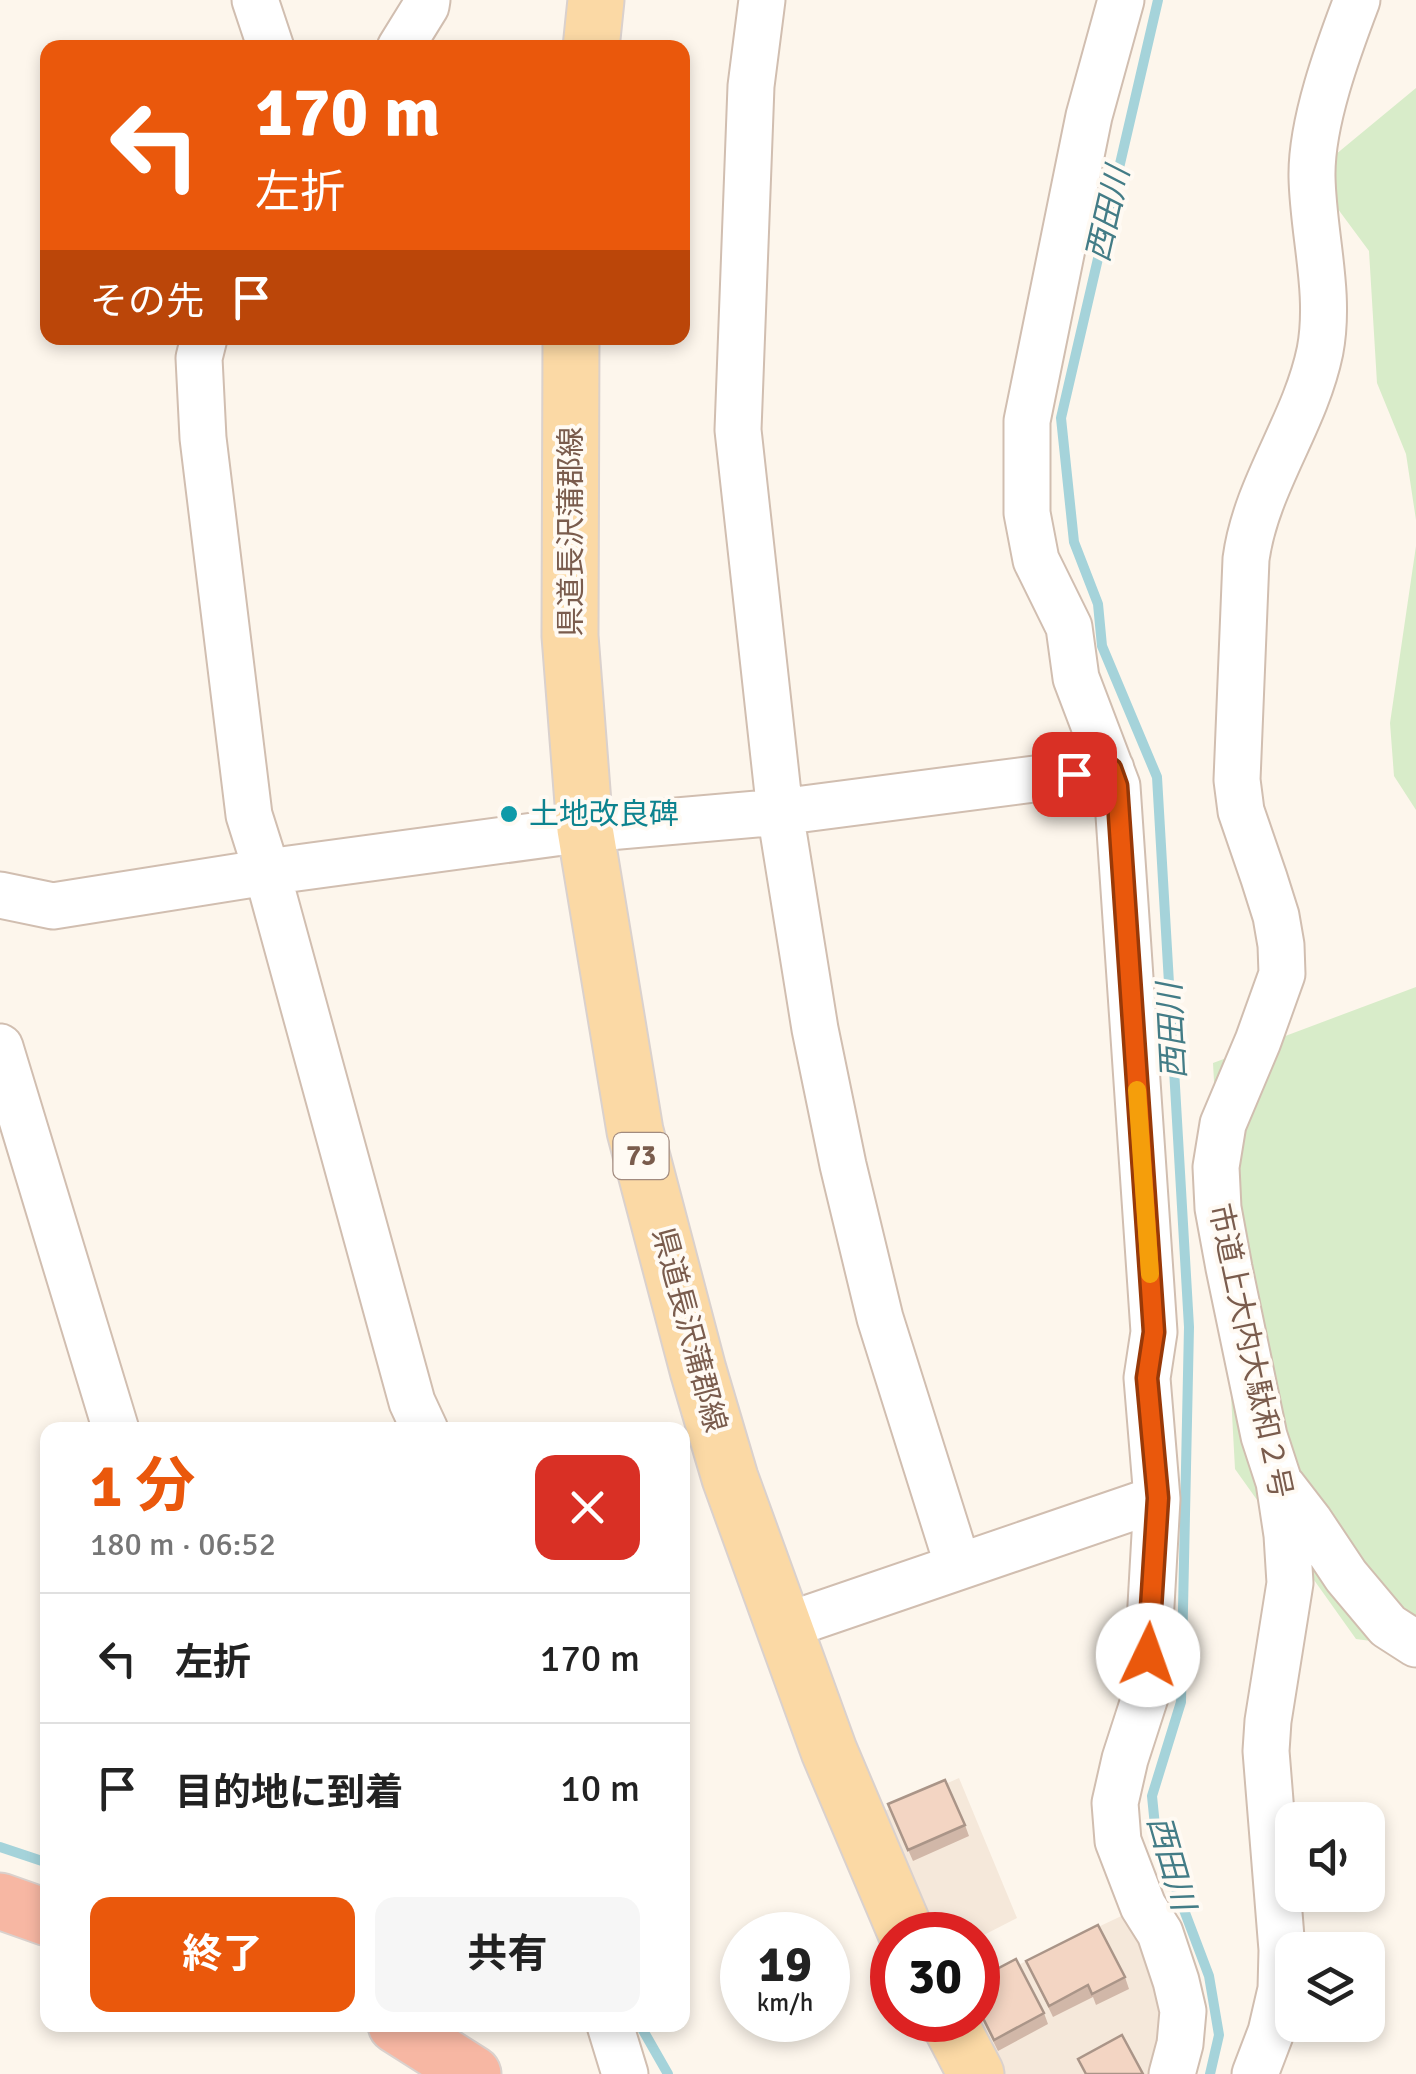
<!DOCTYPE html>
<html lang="ja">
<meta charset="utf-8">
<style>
:root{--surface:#fff;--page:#f6f6f6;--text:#222;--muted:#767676;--line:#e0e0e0;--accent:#ea580c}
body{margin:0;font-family:Signika,"Noto Sans JP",sans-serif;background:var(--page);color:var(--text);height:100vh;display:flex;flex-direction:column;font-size:38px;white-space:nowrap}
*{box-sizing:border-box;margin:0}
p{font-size:32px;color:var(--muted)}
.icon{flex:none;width:55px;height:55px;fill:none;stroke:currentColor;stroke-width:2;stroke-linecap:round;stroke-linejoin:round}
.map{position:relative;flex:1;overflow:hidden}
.side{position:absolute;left:40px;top:1422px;width:650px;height:610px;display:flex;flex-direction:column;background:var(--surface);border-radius:20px;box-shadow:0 5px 15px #0003}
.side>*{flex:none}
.guide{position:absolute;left:40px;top:40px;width:650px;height:305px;border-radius:20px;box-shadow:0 5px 15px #0003;background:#ea580c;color:#fff;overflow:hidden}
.controls{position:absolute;left:1275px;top:1802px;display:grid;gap:20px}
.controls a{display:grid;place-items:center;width:110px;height:110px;border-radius:20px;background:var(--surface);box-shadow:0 5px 15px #0003;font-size:50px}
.speed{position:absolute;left:720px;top:1912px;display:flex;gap:20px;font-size:50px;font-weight:700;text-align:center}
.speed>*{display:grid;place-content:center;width:130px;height:130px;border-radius:50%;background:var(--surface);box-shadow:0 5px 15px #0003;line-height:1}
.speed small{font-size:25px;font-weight:400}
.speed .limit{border:15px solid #d22;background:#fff;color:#111}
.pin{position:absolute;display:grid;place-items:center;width:85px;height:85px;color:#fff;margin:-42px;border-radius:20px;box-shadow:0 5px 15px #0006}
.me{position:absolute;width:110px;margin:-55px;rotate:3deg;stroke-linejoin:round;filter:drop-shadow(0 0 8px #0008)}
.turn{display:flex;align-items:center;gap:35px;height:210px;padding:0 50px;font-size:45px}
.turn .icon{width:130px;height:130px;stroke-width:2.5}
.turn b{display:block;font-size:70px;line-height:85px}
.then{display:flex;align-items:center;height:95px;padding:0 50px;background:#0003;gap:20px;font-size:38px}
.round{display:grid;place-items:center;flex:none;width:105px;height:105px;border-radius:20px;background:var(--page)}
.summary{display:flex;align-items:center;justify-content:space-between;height:170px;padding:0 50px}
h1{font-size:60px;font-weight:700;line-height:75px;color:var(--accent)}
.button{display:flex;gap:20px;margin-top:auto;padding:20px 50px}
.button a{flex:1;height:115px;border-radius:20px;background:var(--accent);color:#fff;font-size:40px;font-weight:700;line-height:115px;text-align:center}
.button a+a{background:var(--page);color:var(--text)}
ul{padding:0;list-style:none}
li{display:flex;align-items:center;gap:30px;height:130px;padding:0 50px;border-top:2px solid var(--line)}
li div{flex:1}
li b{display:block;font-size:38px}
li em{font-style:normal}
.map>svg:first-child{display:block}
.residential{fill:#f5e8da}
.green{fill:#d8ecc9}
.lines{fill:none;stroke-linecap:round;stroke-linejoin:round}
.stream{stroke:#a5d3da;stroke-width:10}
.minor-casing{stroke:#d1beb0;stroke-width:49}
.major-casing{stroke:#dad1cd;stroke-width:59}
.highway-casing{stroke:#dad1cd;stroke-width:59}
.minor{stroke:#fff;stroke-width:45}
.major{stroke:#fbd9a5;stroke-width:55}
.highway{stroke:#f7b7a3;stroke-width:55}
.wall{fill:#d1b7a8}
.building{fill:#f3d5c3;stroke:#aa9588;stroke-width:2.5}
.route-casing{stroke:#983908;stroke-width:25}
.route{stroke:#ea580c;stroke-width:18}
.slow{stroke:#f59e0b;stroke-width:18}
.culture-dot{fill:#0f9aa8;stroke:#fffaf3;stroke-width:4}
.labels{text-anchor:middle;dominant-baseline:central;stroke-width:8;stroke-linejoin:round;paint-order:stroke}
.shield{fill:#fffaf3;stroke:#a28b7f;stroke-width:2.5}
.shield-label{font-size:28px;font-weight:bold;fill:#7a5c4d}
.street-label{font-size:30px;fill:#7a5c4d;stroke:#fffaf3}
.culture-label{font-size:30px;fill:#0d838f;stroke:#fffaf3;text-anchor:start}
.water-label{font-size:32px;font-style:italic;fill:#437c86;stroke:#fffaf3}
</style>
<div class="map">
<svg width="1416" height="2074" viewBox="0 0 1416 2074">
<rect width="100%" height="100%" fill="#fdf6ec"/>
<path class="residential" d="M959,1778L1017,1918L978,1938V1935H935L880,1813Z
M1134,1910L1158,1950L1167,2074H1003L975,2020H978V1984Z"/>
<path class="green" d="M1416,88V520L1406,454L1377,383L1369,251L1312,174Z
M1416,546V810L1394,776L1390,723Z
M1416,987V1647L1356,1639L1235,1469L1213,1063Z"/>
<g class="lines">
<path class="stream" d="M1158,0L1061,418L1074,542L1098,604L1102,646L1157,777L1189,1327L1181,1702L1152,1796L1156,1836L1209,1976L1219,2035L1210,2074
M0,1847L48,1863
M640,2025L668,2074"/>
<g class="minor-casing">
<path id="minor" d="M255,0L271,48
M762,0L751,86L738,430L780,812L815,1029L843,1165L880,1318L958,1566
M1121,0L1089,116L1027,421V513L1036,560L1069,627L1076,678L1117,786L1154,1332L1147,1378L1157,1499L1146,1694L1125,1759L1115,1803L1118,1841L1143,1906L1160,1933L1176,1981L1183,2011L1180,2044L1172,2074
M400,48L426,6L427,0
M204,338L199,358L203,438L249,815L267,872L412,1402L425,1430
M0,895L53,906L267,872L585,829L780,812L1111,769
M0,1047L116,1430
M1283,1487L1310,1522L1346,1576L1388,1626L1416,1644
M783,1627L1157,1499
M610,2025L625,2074
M1255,2074L1271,2032L1281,1989L1282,1950L1266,1751L1268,1721L1290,1583L1287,1535L1279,1482L1264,1436L1229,1268L1218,1208L1216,1167L1223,1124L1258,1041L1282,974L1281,945L1276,916L1264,878L1241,811L1237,780L1246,559C1256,485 1305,424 1320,351C1331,293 1313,234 1312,177C1311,123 1338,50 1357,0"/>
</g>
<g class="major-casing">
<path id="major" d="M591,48L596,0
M571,338L570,636L585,829L635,1131L698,1370L730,1478L829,1751L907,1935
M948,2020L976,2074"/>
</g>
<g class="highway-casing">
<path id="highway" d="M0,1901L48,1918
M396,2025L473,2074"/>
</g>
<use href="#minor" class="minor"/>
<use href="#major" class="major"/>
<use href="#highway" class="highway"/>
</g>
<path class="wall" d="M888,1804L965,1825L969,1836L913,1861Z
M1026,1961L1125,1977L1129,1989L1096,2005L1093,1997L1053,2017Z
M978,1979L1044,2013L1048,2024L998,2051L978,2011Z"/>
<path class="building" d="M945,1780L965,1825L908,1850L888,1804Z
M1098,1925L1125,1977L1092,1994L1088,1985L1049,2006L1026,1961Z
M1016,1959L1044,2013L994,2040L978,2008V1979Z
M1122,2035L1143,2074H1086L1078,2059Z"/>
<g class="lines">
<g class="route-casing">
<path id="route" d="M1074,774L1111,769L1117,786L1154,1332L1147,1378L1158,1498L1148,1655"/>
</g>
<use href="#route" class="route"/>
<path class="slow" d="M1137,1090L1150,1274"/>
</g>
<circle class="culture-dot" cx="509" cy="814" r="10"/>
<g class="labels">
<rect class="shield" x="613.5" y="1133" width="55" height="46" rx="8"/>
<g class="shield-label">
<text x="641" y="1156">73</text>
</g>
<g class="street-label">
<text transform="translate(571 532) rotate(-90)">県道長沢蒲郡線</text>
<text transform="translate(689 1330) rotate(75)">県道長沢蒲郡線</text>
<text transform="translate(1250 1351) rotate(78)">市道上大内大駄和２号</text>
</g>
<g class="culture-label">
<text x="529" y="814">土地改良碑</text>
</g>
<g class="water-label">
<text transform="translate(1108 214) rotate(-77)">西田川</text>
<text transform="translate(1172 1031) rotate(-93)">西田川</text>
<text transform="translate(1171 1863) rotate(74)">西田川</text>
</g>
</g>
</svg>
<div class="controls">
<a><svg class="icon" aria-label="sound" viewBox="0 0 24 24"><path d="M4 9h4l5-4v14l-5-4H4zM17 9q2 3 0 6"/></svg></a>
<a><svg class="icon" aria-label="layers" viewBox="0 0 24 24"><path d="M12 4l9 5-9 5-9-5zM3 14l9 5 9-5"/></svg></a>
</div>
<div class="speed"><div>19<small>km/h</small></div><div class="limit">30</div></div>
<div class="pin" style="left:1074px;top:774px;background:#d93025"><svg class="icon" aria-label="arrive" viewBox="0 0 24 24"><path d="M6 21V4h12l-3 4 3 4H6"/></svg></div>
<svg class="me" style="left:1148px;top:1655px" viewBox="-20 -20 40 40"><circle r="19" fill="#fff"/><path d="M0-13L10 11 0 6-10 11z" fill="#ea580c"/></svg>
<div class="guide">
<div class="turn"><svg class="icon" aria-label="left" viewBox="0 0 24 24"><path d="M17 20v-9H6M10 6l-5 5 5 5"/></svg><div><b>170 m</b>左折</div></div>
<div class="then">その先<svg class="icon" aria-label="arrive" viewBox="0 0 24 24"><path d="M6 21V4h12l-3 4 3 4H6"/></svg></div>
</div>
<section class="side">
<div class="summary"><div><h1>1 分</h1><p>180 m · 06:52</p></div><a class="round" style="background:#d93025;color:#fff"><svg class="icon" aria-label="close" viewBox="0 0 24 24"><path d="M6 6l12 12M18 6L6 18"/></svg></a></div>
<ul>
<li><svg class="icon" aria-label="left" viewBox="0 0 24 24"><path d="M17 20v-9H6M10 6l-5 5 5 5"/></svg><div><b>左折</b></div><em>170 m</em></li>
<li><svg class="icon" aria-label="arrive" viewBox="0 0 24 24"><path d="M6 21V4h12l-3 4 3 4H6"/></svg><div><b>目的地に到着</b></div><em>10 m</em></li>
</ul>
<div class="button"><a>終了</a><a>共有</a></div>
</section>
</div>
